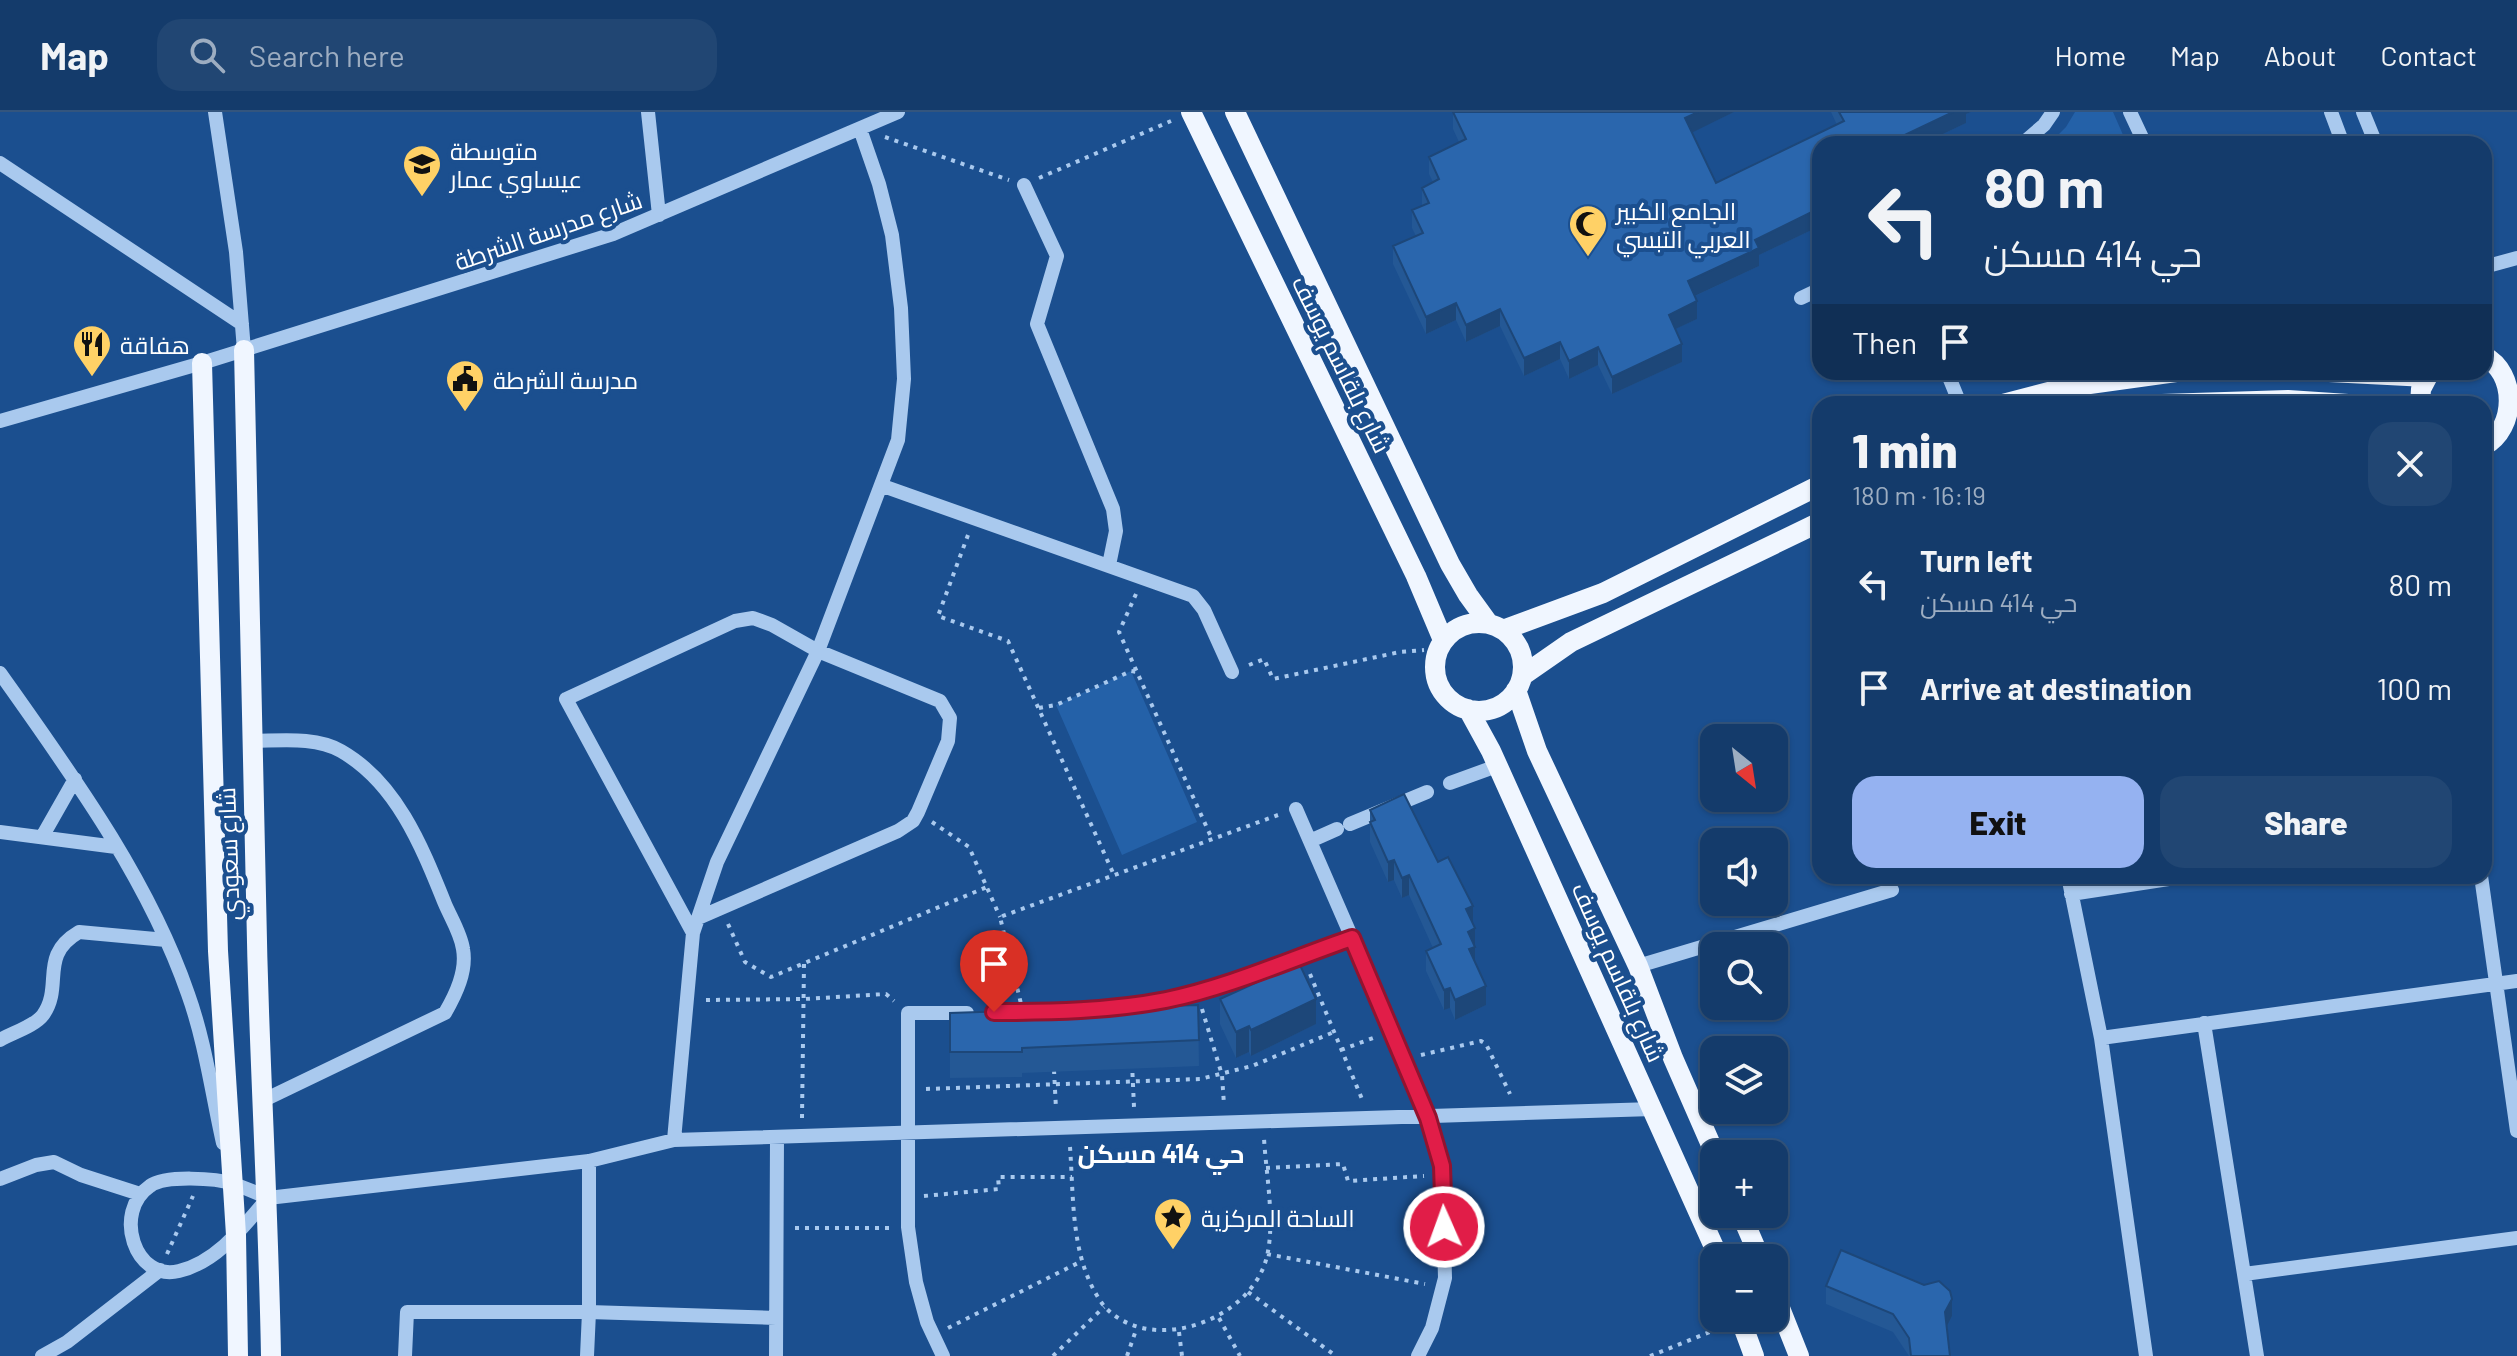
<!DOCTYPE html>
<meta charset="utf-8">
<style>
:root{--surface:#143b6b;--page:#214673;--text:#f1f3f6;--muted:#9dadc1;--line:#33557e;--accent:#95b2f1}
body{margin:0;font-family:Barlow,Cairo,sans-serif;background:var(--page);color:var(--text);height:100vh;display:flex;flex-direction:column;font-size:30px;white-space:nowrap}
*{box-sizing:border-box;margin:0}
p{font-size:26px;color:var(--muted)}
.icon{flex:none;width:44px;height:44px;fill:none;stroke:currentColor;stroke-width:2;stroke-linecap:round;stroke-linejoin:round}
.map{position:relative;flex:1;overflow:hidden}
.side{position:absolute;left:1812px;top:284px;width:680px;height:488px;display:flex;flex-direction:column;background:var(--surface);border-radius:24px;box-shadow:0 2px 6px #0004,0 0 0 2px var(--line)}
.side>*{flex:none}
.top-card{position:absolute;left:1812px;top:24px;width:680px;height:244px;border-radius:24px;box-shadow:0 2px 6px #0004,0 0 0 2px var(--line);background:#143b6b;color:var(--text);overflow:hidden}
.needle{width:52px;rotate:150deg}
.controls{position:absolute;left:1700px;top:612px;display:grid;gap:16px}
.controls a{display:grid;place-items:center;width:88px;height:88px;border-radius:16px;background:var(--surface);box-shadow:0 2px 6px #0004,0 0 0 2px var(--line);font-size:40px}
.pin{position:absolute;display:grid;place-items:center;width:68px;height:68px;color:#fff;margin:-82px -34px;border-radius:50% 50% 50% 0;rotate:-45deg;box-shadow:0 0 8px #0007}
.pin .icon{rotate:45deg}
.me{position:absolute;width:88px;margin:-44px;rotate:358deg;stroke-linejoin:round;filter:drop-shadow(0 0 6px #0008)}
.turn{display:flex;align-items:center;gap:28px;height:168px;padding:0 40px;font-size:36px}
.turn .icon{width:104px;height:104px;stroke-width:2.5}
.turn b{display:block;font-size:56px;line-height:68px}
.then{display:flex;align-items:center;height:76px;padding:0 40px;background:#0003;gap:16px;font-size:30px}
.round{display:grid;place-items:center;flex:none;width:84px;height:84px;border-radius:24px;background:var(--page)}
.head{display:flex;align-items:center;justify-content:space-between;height:136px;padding:0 40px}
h1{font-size:48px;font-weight:800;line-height:60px}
.primary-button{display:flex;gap:16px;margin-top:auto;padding:16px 40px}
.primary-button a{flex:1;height:92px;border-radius:24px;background:var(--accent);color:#111;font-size:32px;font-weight:800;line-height:92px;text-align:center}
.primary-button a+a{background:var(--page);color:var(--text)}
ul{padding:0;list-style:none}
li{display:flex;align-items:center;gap:24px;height:104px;padding:0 40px}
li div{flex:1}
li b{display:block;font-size:30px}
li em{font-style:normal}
header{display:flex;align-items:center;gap:48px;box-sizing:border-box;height:112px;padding:0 40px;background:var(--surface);border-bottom:2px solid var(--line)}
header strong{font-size:38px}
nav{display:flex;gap:44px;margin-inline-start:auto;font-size:28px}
.search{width:560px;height:72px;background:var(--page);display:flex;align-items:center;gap:20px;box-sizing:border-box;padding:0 28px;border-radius:24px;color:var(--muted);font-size:30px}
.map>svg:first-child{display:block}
.green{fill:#2461a8}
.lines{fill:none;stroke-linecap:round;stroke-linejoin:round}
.path{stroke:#a9c9ee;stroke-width:4;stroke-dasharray:4 6;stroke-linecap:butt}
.minor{stroke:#a9c9ee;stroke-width:14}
.major{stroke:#f0f6ff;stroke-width:20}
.wall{fill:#245895}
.shaded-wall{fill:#1d4779}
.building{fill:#2a66ad;stroke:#1d4779;stroke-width:2}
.route-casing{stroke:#92132f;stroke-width:20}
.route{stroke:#e11d48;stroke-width:14}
.labels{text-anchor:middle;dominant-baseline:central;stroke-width:8;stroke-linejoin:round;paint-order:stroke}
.poi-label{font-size:24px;fill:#fff;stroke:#1b4f8f;text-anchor:start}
.street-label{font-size:24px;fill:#fff;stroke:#1b4f8f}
.neighbourhood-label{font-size:26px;font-weight:bold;fill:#fff;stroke:#1b4f8f}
</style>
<header>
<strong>Map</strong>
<div class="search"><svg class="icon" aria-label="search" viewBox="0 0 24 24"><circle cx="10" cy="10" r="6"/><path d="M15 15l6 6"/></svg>Search here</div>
<nav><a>Home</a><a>Map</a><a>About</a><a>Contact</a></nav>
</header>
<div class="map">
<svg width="2517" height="1244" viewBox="0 0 2517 1244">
<rect width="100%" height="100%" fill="#1b4f8f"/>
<path class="green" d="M2075,0H2113L2127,32H2049L2066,15Z
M1131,559L1197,710L1122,743L1056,593Z"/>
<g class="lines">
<path class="path" d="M885,25L1009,68
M1039,66L1171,9
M968,423L938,504L1008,529L1114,763
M1136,482L1119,520L1212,727
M1249,553L1264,547L1273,567L1400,540L1424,538
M1039,596L1056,593L1131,559L1137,560
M932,710L969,735L1000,805
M728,812L745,850L771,865L987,775
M1310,862L1362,987
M706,888L804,887L886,882L894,889
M1202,897L1222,963L1224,993
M1023,900L1000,805L1278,703
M1341,938L1373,926
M1421,943L1481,929L1486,932L1510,982
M1132,951L1134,995
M1054,958L1056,997
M926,977L1200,967L1252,954L1334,920
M802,1006L804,852
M1070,1035C1074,1088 1070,1149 1104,1194C1149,1244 1248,1210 1266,1148C1276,1112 1266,1063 1264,1026
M1266,1056L1343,1052L1348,1069L1424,1064
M924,1084L999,1077L998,1065H1072
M795,1116H890
M167,1142L193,1084
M1267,1142L1425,1172
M1248,1180L1336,1244
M1219,1206L1240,1244
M948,1216L1082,1149
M1179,1220L1182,1244
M1053,1244L1104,1195
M1127,1244L1136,1218
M1650,1244L1720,1216"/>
<path class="minor" d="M215,0L236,140L244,238
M648,0L659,103
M2130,0L2145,32
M2331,0L2343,32
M2363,0L2376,32
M2022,32L2044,13L2053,0
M0,51L242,212
M1024,73L1057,144L1037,212L1113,397L1116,419L1109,453
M2484,155L2517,146
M1801,186L1820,177
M1947,260L1960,292
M0,309L202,251L613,122L898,0
M883,374L1193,484L1204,498L1232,560
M0,561C70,660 148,766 188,882C205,929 212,982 223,1031
M251,629C279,629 315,624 341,639C397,671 422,735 445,792C451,806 461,822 463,837C467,859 456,882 445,901L262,989
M1450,671L1497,654
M1296,697L1352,826
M1350,712L1427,680
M0,720L116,735
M42,725L75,667
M1310,729L1337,717
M2068,764L2101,926L2146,1244
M2481,764L2517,1019
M2071,782L2188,764
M693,821L566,587L735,509L753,506L772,513L818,539L940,589L950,606L948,629L918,700L913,709L898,719L698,806
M1638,854L1892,778
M1088,897C1180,893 1266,856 1352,826L1428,1006L1442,1054L1445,1166L1432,1216L1418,1244
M2204,911L2257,1244
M2101,926L2517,869
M0,928C12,921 35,914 43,903C64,873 38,844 79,820L166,828
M674,1028L693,821L717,750L818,539L898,328L904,267L901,196L892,123L879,72L860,17
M0,1067L36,1053L54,1050L81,1063L140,1082
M268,1086C244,1114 217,1150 179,1159C135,1170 112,1100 150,1074C165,1063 216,1066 234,1072C245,1076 257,1081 268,1086L589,1049L674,1028L1653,997
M2244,1162L2517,1126
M42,1244L67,1230L160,1158
M405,1244L407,1200H589V1049
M587,1244L589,1200L776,1206
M776,1244L777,1025
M943,1244L927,1210L916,1170L908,1115V901H967"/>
<path class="major" d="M1191,0L1416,464L1443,528
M1235,0L1450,452L1468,483L1489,512
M244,238C248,459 252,679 259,899C263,1014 269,1129 271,1244
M2484,244C2517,261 2517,316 2484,334
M202,251L218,839L236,1123L238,1244
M2329,260L2427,265
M2003,292L2068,275L2176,260
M2162,292L2288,288L2348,292
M2420,292L2421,277L2430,260
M1435 555a44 44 0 1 1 88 0a44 44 0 1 1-88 0Z
M1503,518L1603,481L1820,373
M1522,564L1571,530L1820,410
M1516,578L1537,639L1638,854L1673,946L1715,1042
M1468,597L1491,639L1719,1146
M1741,1102L1760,1146
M1774,1181L1799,1244
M1740,1206L1754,1244"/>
</g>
<path class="wall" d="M1453,0H1734L1692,20L1716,71L1837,13L1831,0H1971L1966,2V11L1922,32H1820V114L1759,143V154L1695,184L1697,207L1675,217L1682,250L1612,282L1598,253L1569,267L1560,247L1524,264L1500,214L1466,230L1456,208L1426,222L1393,152V134L1416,124L1412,116V98L1422,94V76L1433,70L1429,62V45L1459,30L1453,17Z
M1370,698L1438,750L1475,816V849L1486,893L1455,908L1450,896L1444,898L1426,859V839L1433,836L1409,783L1402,786L1394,768L1388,770L1370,730Z
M1220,887L1316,912L1251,944L1249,940L1236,946L1220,912Z
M1198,893L1199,954L1022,961V965L950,966V901Z
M1826,1174L1952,1204L1947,1214L1950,1244H1909L1893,1220L1826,1192Z"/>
<path class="shaded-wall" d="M1698,0H1734L1685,24V6Z
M1953,0H1971L1966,2V11L1922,32H1890V30Z
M1820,96V114L1759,143V154L1688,187V169L1755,128Z
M1697,189V207L1669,220V203Z
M1456,191V208L1426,222V205Z
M1500,197V214L1466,230V213Z
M1560,230V247L1524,264V246Z
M1682,232V250L1612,282V265Z
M1598,235V253L1569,267V249Z
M1394,748V768L1388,770V750Z
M1409,763V783L1402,786V766Z
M1473,794V814L1466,797Z
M1475,816V855L1469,857L1468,820Z
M1486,874V893L1455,908V888Z
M1450,876V896L1444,898V878Z
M1316,887V912L1251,944V918Z
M1249,914V940L1236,946V920Z
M1952,1187V1204L1945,1218V1200Z"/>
<path class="building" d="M1453,0H1698L1685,6L1716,71L1844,9L1839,0H1953L1890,30L1891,32H1820V96L1755,128L1759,136L1688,169L1697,189L1669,203L1682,232L1612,265L1598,235L1569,249L1560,230L1524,246L1500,197L1466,213L1456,191L1426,205L1393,134L1423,121L1412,98L1429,91L1422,76L1439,67L1429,45L1466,27Z
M1404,682L1438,750L1448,745L1473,794L1466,797L1475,816L1468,820L1475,835L1469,837L1486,874L1455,888L1450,876L1444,878L1426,839L1441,832L1409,763L1402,766L1394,748L1388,750L1370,710L1375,708L1370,698Z
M1299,851L1316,887L1251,918L1249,914L1236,920L1220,887Z
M1198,893L1199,928L1022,936V940H950V901Z
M1841,1138L1924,1173L1939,1169L1950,1179L1952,1187L1945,1200L1950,1244H1911L1909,1226L1893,1202L1826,1174Z"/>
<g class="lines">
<g class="route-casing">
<path id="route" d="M994,900C1051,900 1110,899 1166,888C1229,875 1291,847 1352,826L1428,1006L1442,1054L1444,1115"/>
</g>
<use href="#route" class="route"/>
</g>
<defs>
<g id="school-pin" transform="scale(2)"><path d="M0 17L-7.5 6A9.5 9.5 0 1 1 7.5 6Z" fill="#ffd166" stroke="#1b4f8f"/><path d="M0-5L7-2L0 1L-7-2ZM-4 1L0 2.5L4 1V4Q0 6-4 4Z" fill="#111"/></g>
<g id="mosque-pin" transform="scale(2)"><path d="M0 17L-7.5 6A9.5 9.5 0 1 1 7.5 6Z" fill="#ffd166" stroke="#1b4f8f"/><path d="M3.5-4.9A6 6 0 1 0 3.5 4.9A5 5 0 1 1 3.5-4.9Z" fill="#111"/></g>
<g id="restaurant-pin" transform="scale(2)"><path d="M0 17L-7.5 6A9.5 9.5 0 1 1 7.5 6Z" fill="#ffd166" stroke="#1b4f8f"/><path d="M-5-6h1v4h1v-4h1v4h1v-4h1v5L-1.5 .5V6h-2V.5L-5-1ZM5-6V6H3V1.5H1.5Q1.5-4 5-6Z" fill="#111"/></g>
<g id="civic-pin" transform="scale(2)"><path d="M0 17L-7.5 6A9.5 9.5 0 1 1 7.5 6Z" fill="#ffd166" stroke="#1b4f8f"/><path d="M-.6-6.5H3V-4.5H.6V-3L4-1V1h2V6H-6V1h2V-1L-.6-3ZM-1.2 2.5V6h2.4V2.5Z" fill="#111"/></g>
<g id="sight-pin" transform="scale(2)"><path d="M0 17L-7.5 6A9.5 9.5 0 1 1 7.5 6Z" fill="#ffd166" stroke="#1b4f8f"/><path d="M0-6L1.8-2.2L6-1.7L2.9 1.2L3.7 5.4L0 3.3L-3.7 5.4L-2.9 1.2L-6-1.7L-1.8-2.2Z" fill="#111"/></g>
</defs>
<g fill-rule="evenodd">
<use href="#school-pin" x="422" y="52"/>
<use href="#mosque-pin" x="1588" y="112"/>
<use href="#restaurant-pin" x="92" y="232"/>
<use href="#civic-pin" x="465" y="267"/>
<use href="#sight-pin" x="1173" y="1105"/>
</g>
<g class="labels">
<g class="poi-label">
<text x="450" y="38">متوسطة<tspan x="450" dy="28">عيساوي عمار</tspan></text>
<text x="1616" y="98">الجامع الكبير<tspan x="1616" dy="28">العربي التبسي</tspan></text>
<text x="120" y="232">هفاقة</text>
<text x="493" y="267">مدرسة الشرطة</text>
<text x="1201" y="1105">الساحة المركزية</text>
</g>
<g class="street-label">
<text transform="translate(548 118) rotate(-19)">شارع مدرسة الشرطة</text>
<text transform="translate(1342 252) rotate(64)">شارع بلقاسم يوسف</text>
<text transform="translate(228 742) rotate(-92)">شارع سعودي</text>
<text transform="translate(1619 860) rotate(66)">شارع بلقاسم يوسف</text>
</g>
<g class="neighbourhood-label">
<text x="1161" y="1040">حي 414 مسكن</text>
</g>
</g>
</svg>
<div class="controls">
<a><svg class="needle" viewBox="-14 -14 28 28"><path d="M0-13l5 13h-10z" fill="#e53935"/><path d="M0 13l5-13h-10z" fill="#9dadc1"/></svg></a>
<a><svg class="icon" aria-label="sound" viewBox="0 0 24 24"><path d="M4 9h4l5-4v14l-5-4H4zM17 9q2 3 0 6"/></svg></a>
<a><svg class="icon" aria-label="search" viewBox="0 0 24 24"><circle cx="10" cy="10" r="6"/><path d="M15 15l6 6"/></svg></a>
<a><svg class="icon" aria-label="layers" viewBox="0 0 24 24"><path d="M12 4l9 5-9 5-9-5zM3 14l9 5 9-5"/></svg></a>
<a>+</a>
<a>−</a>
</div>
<div class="pin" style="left:994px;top:900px;background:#d93025"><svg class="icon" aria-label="arrive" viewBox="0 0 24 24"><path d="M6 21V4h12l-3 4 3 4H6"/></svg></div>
<svg class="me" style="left:1444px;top:1115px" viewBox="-20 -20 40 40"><circle r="17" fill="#e11d48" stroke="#fff" stroke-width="3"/><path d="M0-11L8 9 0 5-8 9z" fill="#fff"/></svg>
<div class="top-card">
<div class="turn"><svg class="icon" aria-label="left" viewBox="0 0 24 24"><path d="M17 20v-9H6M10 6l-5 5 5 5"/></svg><div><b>80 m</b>حي 414 مسكن</div></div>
<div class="then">Then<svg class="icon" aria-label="arrive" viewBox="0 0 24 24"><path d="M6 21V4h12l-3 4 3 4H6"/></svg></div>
</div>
<section class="side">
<div class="head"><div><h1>1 min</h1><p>180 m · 16:19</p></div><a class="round"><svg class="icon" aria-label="close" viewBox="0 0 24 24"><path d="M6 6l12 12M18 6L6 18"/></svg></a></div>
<ul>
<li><svg class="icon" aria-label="left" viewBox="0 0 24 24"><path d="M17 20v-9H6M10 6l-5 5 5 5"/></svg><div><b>Turn left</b><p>حي 414 مسكن</p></div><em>80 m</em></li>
<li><svg class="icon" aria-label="arrive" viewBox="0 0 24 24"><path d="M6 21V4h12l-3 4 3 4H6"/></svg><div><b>Arrive at destination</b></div><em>100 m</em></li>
</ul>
<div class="primary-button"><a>Exit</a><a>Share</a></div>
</section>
</div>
